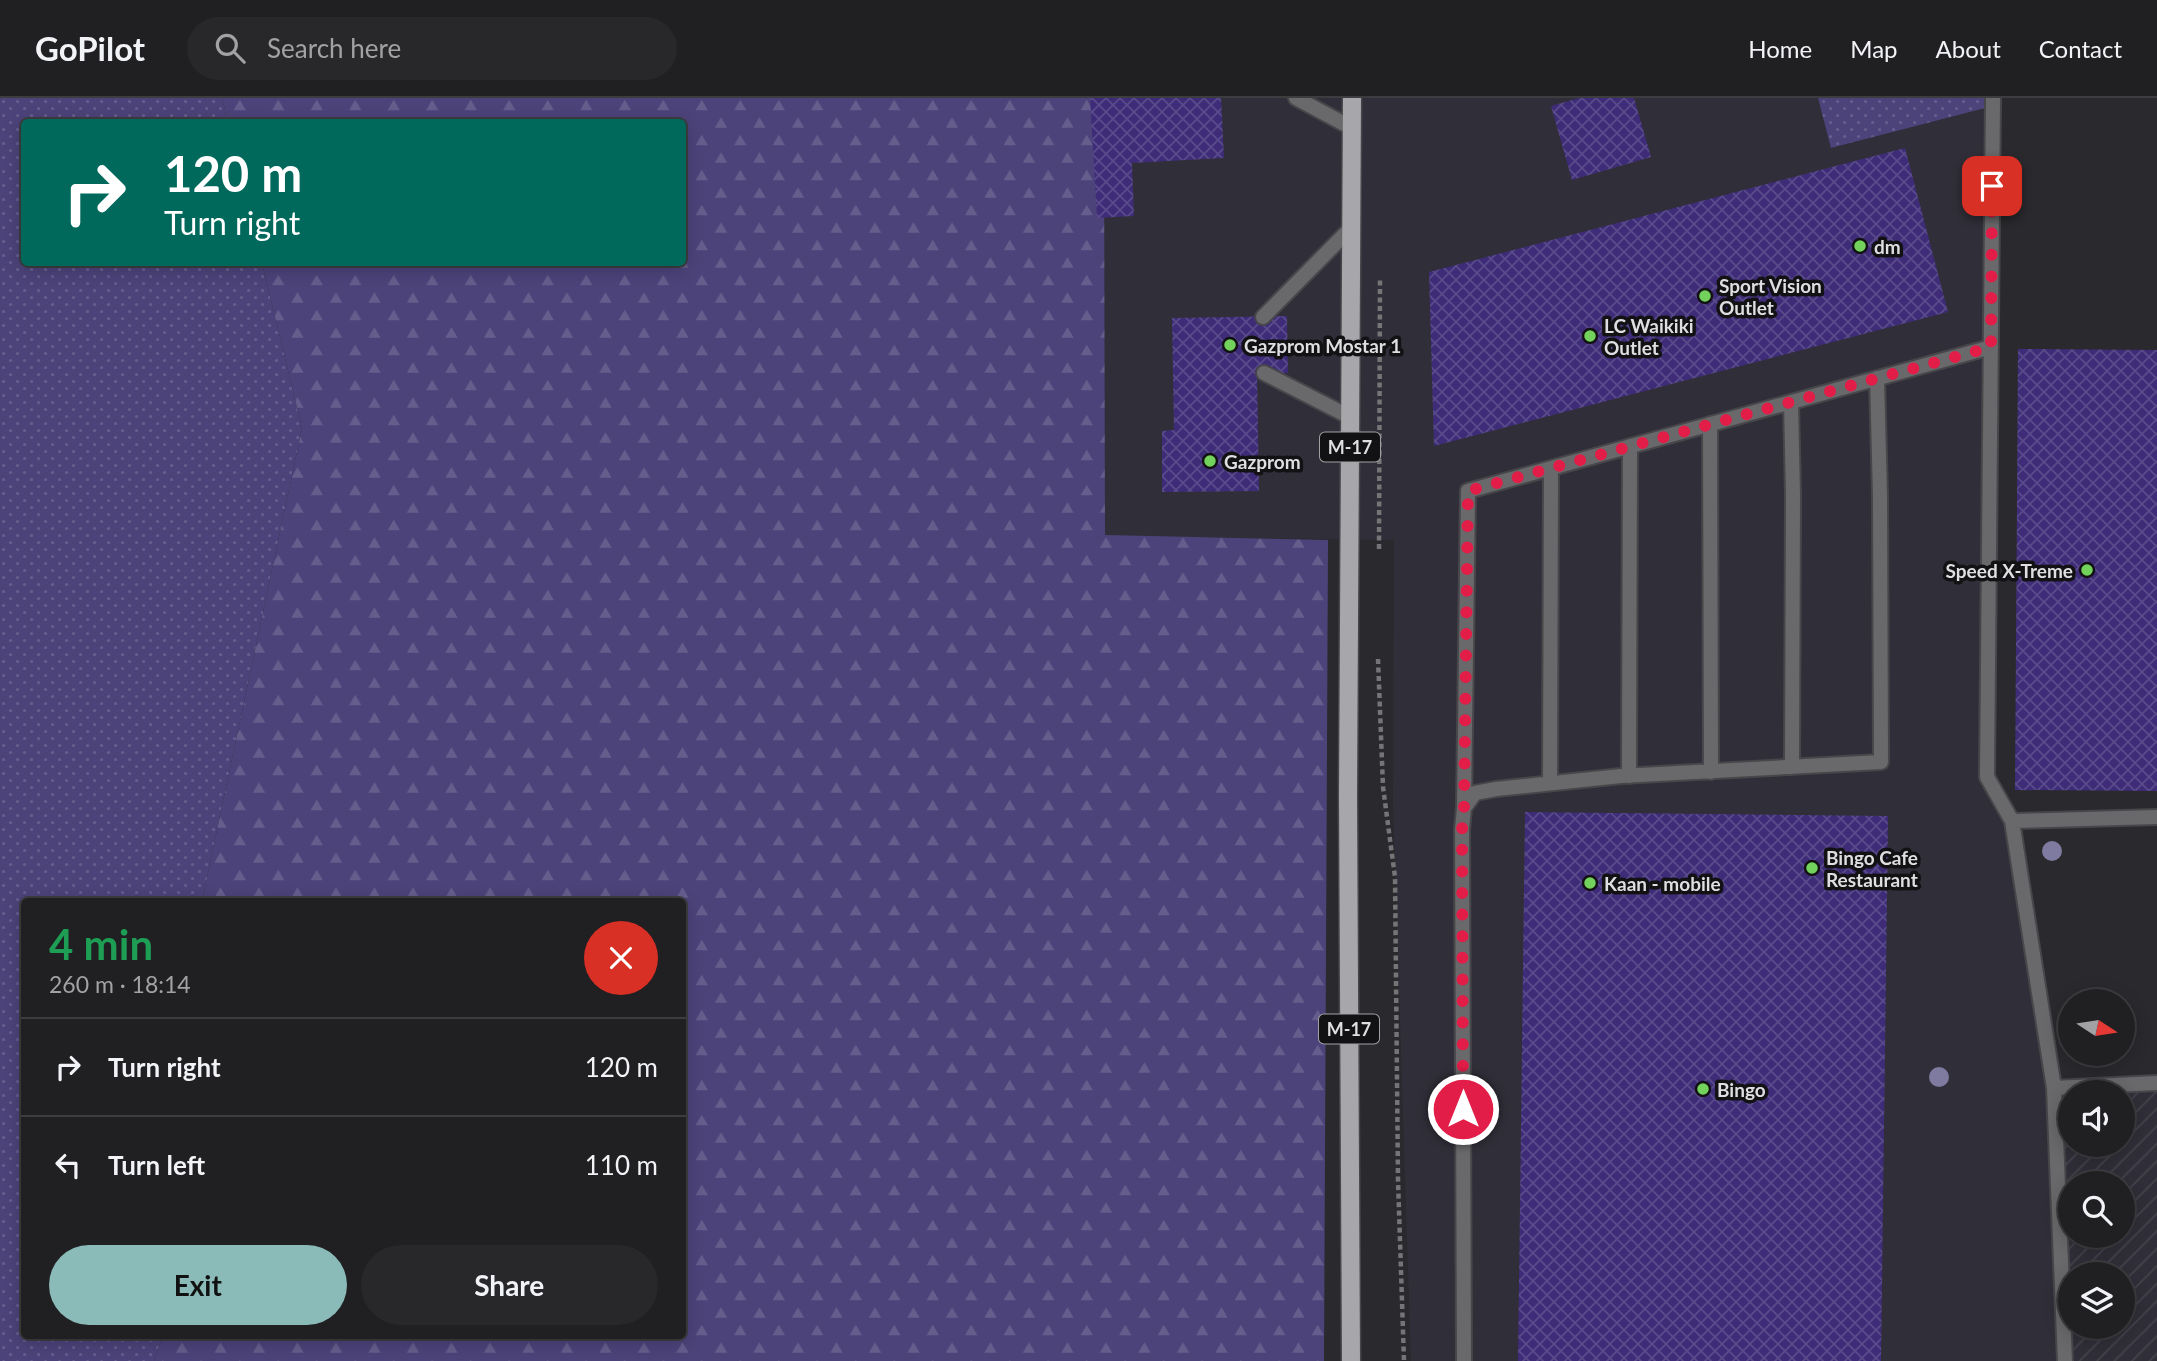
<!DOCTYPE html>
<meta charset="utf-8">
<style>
:root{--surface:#201f22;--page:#28272a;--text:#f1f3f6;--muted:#a2a2a5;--line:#3d3d40;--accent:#8bbbb9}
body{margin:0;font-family:Lato,sans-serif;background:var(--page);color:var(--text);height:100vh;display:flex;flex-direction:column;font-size:26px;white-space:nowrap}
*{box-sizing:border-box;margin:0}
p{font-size:23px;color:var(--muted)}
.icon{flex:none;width:38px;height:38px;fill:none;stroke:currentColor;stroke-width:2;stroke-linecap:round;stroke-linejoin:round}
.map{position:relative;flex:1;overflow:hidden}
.panel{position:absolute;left:21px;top:800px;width:665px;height:441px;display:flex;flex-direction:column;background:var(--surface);border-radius:7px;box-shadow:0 4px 18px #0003,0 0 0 2px var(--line)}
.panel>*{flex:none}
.hud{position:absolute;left:21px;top:21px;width:665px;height:147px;border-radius:7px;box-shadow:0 4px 18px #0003,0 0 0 2px var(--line);background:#00695c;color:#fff;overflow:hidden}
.needle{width:46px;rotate:102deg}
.tools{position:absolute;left:2058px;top:891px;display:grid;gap:14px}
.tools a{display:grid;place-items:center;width:77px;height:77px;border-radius:50%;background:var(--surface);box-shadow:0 4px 18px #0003,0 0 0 2px var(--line);font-size:35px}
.pin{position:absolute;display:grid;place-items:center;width:60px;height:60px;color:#fff;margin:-30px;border-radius:14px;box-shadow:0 4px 10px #0006}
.me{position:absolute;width:77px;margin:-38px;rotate:0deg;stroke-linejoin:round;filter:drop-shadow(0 0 5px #0008)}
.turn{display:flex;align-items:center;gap:24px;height:147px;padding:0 28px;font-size:32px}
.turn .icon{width:91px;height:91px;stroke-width:2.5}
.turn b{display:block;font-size:49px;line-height:60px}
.round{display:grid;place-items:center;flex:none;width:74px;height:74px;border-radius:37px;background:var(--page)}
.headline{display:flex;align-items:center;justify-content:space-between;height:119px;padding:0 28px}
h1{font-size:42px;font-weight:700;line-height:52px;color:#1e9e55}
.button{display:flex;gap:14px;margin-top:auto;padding:14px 28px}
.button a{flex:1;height:80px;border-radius:42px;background:var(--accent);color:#111;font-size:28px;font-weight:700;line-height:80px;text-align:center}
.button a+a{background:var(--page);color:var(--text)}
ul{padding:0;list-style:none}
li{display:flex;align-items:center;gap:21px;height:98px;padding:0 28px;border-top:2px solid var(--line)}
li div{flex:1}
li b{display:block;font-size:26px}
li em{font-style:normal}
header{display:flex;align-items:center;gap:42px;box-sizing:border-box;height:98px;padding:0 35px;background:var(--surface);border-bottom:2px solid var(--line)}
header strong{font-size:33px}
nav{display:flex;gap:38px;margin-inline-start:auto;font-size:24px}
.search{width:490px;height:63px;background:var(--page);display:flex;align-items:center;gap:18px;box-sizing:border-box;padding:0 24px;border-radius:38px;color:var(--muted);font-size:26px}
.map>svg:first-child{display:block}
.built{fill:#302f39}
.industrial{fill:url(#industrial-furrows);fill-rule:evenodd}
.grass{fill:url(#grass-dots)}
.forest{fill:url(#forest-firs)}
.building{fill:url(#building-cross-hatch)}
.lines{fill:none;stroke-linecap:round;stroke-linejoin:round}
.lane-casing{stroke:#47464a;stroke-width:18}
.primary-casing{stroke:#47464a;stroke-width:21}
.path{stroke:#757578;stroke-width:4.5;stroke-dasharray:5 3.5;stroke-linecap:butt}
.lane{stroke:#69696b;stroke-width:14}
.primary{stroke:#a7a7ab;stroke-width:18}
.tree{fill:#7f7aa0}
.route{stroke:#e11d48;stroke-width:12;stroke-dasharray:0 21.6}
.poi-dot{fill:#73d25c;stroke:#121214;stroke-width:2.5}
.labels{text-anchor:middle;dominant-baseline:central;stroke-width:7;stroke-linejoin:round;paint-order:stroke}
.shield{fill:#121214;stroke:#a2a2a4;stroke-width:2}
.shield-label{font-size:18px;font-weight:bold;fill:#dfdfe2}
.poi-label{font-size:19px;font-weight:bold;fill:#dfdfe2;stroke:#121214;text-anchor:start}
</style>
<header>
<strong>GoPilot</strong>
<div class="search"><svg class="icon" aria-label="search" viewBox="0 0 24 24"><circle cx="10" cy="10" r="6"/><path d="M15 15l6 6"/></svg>Search here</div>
<nav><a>Home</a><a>Map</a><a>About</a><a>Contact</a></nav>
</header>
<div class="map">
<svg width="2157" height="1263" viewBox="0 0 2157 1263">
<defs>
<pattern id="industrial-furrows" width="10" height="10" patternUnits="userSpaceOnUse" patternTransform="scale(1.75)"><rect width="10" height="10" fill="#302f39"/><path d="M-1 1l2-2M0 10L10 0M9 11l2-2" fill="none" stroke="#44434c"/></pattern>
<pattern id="grass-dots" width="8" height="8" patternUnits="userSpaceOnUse" patternTransform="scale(1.75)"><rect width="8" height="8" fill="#4c437a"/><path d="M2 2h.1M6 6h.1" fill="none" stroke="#655e8d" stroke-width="1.8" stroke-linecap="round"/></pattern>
<pattern id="forest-firs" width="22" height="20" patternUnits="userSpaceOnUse" patternTransform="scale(1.75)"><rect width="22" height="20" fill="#4c437a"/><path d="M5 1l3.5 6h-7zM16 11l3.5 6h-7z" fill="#655e8d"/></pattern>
<pattern id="building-cross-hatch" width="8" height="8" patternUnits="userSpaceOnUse" patternTransform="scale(1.75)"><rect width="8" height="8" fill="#3e2c78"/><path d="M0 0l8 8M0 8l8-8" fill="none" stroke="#594a8b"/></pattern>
</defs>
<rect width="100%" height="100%" fill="#2a292d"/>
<path class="built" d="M1104,0H1818L1832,50L1993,8L1987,679L2012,723L2054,990L2065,1263H1411L1393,706L1394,442L1105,438Z"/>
<path class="industrial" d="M2157,985V1263H2065L2054,990ZM2070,994H2123V1046H2070ZM2070,1085H2123V1138H2070ZM2070,1176H2123V1228H2070Z"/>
<path class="grass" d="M0,0H222L228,24H24V164L262,165L302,330L202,803H24V1237H163L154,1263H0Z
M1818,0H1993V8L1831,50Z"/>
<path class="forest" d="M222,0H1104L1105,437L1328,442L1324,1263H154L163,1237H682V803H202L302,330L262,165L682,164V24H228Z"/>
<path class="building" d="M1090,0H1221L1224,60L1132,65L1134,118L1097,120Z
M1579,0H1634L1651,59L1572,82L1551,8Z
M1905,50L1948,214L1434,348L1429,174Z
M1287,218L1288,275H1257L1259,393L1162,394V333L1174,332L1172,220Z
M2018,251L2157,252V693L2015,692Z
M1525,714L1888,718L1881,1263H1518Z"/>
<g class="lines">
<g class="lane-casing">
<path id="lane" d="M1296,0L1352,30
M1993,0L1987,679L2012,723L2054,990L2065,1263
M1263,219L1351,130
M1264,275L1350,319
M1791,304L1793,397L1792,669
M1710,326L1711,674
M1629,678L1630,348
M1550,685L1551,370
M1464,710L1468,393L1991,249
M2012,723L2157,719
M2054,990L2157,985
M1464,1263L1462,732L1464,710L1475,695L1496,691L1621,678L1881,664L1880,398L1877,280"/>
</g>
<g class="primary-casing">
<path id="primary" d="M1351,1263L1348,698L1352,0"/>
</g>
<path class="path" d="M1379,451L1380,180
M1378,561L1383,689L1395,779L1398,1082L1404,1263"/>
<use href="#lane" class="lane"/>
<use href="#primary" class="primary"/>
</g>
<g class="tree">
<circle cx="2052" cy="753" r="10"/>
<circle cx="1939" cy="979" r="10"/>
</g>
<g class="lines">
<path class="route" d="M1463,1011L1462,732L1464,710L1468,393L1991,249L1992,88"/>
</g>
<g class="poi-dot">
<circle cx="1860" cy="148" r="7"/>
<circle cx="1705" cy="198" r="7"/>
<circle cx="1590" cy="238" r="7"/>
<circle cx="1230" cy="247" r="7"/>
<circle cx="1210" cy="363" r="7"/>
<circle cx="2087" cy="472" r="7"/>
<circle cx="1812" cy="770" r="7"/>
<circle cx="1590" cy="785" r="7"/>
<circle cx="1703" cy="991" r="7"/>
</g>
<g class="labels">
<g class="shield">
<rect x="1320" y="334.5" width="60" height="29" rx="5"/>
<rect x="1319" y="916.5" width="60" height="29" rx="5"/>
</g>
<g class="shield-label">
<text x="1350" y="349">M-17</text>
<text x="1349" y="931">M-17</text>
</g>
<g class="poi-label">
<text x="1874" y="148">dm</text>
<text x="1719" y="187">Sport Vision<tspan x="1719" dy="22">Outlet</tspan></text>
<text x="1604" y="227">LC Waikiki<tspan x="1604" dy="22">Outlet</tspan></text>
<text x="1244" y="247">Gazprom Mostar 1</text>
<text x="1224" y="363">Gazprom</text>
<text x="2073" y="472" text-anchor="end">Speed X-Treme</text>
<text x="1826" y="759">Bingo Cafe<tspan x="1826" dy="22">Restaurant</tspan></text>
<text x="1604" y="785">Kaan - mobile</text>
<text x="1717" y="991">Bingo</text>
</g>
</g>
</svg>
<div class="tools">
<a><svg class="needle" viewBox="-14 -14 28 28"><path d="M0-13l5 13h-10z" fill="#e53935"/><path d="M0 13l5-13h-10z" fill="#a2a2a5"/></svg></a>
<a><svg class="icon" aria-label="sound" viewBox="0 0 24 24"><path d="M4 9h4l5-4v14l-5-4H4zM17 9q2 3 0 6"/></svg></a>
<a><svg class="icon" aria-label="search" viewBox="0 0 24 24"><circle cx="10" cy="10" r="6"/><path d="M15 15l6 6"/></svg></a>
<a><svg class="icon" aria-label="layers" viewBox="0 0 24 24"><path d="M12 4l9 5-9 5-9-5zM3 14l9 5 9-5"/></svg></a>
</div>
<div class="pin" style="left:1992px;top:88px;background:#d93025"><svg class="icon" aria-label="arrive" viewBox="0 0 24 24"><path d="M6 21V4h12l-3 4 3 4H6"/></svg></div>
<svg class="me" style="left:1463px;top:1011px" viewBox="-20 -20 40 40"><circle r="17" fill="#e11d48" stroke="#fff" stroke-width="3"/><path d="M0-11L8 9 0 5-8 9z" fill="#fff"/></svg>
<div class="hud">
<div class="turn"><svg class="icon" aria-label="right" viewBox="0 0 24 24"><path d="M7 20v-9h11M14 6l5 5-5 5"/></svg><div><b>120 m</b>Turn right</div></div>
</div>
<section class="panel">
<div class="headline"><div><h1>4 min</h1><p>260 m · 18:14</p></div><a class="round" style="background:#d93025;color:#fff"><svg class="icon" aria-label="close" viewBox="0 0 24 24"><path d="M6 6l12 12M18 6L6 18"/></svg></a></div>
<ul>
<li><svg class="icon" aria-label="right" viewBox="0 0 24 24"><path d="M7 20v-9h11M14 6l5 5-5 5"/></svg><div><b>Turn right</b></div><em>120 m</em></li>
<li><svg class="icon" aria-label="left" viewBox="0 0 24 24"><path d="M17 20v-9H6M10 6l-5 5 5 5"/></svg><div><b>Turn left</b></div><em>110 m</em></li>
</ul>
<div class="button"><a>Exit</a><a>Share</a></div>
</section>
</div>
